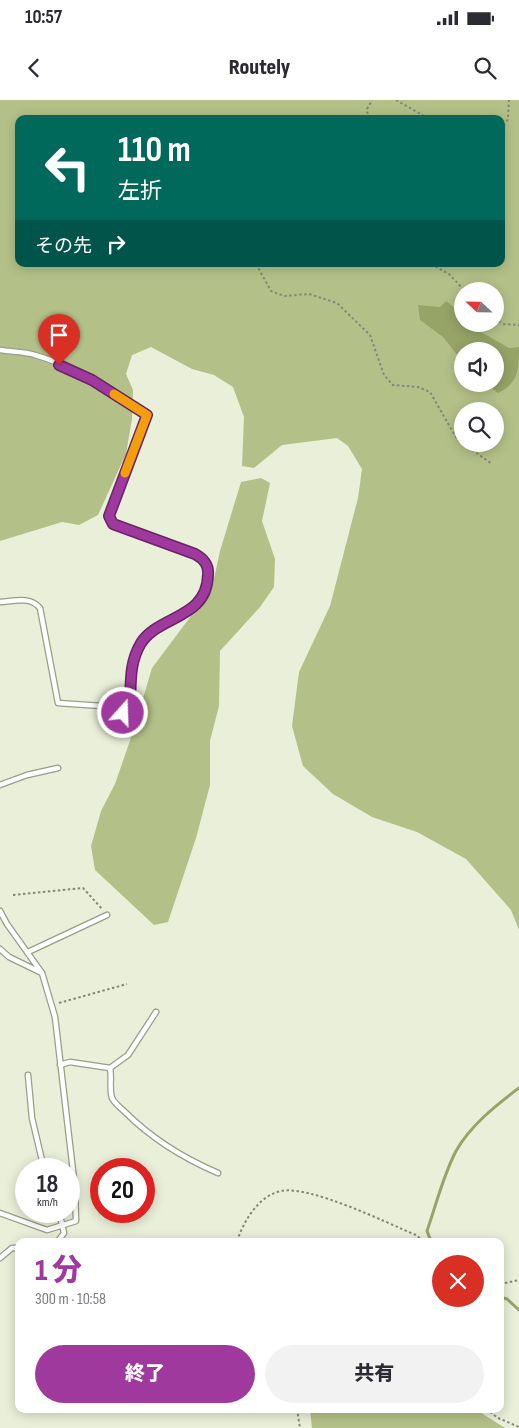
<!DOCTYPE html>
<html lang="ja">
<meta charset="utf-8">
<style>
:root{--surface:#fff;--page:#f2f2f3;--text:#2b2b33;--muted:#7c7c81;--accent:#9f399d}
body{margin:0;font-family:"Sofia Sans Condensed","Noto Sans JP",sans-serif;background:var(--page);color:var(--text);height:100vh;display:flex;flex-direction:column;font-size:19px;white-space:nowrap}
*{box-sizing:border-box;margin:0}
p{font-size:16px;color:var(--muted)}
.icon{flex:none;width:28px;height:28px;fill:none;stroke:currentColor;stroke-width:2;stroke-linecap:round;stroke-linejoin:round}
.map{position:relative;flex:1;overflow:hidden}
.side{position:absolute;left:15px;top:1138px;width:489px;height:175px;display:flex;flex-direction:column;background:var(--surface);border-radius:10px;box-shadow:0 2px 12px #0003}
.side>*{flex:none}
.top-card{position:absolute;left:15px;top:15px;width:490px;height:152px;border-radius:10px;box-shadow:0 2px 12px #0003;background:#00695c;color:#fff;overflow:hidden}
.needle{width:32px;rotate:292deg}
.fabs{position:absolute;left:454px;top:182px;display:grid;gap:10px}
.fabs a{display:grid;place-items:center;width:50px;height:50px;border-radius:50%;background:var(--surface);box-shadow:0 2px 12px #0003;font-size:25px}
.speed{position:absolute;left:15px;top:1058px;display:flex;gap:10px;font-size:25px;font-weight:700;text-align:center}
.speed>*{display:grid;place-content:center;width:65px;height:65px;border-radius:50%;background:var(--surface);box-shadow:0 2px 12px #0003;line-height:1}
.speed small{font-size:12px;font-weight:400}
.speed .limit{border:8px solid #d22;background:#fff;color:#111}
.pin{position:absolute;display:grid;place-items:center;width:42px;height:42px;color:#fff;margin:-51px -21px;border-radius:50% 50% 50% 0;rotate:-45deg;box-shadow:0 0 5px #0007}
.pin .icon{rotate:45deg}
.me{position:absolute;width:55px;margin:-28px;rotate:20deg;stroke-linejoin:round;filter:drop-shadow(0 0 4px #0008)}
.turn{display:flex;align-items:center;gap:18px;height:105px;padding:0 20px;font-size:22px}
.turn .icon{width:65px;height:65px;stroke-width:2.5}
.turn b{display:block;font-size:35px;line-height:42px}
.then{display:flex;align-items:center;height:48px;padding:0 20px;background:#0003;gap:10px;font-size:19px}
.round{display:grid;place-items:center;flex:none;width:52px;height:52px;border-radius:26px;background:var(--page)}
.summary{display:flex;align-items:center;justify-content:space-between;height:85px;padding:0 20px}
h1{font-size:30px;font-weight:800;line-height:38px;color:var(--accent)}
.button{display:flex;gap:10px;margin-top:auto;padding:10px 20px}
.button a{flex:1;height:58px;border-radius:30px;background:var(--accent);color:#fff;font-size:20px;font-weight:800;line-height:58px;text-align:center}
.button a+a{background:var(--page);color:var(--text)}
.status{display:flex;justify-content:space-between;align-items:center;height:35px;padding:0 25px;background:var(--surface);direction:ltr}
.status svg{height:14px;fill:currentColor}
header{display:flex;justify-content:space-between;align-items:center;height:65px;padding:0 20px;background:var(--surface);font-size:22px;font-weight:800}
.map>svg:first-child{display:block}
.green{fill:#b3c188;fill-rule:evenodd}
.water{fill:#97a467}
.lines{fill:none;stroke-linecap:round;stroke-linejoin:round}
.stream{stroke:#97a467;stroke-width:3}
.service-casing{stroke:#989e88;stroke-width:7}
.path{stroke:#848878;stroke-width:2;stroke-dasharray:2.5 2.5;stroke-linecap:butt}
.service{stroke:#fff;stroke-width:4.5}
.route-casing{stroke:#672566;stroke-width:12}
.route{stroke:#9f399d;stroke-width:9}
.slow{stroke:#f59e0b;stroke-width:9}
</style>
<div class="status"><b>10:57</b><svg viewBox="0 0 49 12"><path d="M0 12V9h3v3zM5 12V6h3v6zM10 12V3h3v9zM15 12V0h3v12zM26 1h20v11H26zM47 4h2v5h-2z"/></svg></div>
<header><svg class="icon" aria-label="back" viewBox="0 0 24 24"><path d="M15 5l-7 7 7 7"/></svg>Routely<svg class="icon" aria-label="search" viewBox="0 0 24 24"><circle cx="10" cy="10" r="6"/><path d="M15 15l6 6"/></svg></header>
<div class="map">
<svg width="519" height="1328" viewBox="0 0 519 1328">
<rect width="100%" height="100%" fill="#e9efd8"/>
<path class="green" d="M0,0H519V830L511,810L466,759L417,732L372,717L333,694L303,666L292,626L299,572L330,506L358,398L362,369L348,346L337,338L282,345L254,368L242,366L244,317L233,287L214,275L192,269L151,247L132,255L126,274L133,290L132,319L126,354L98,415L79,425L62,422L0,441ZM19,19H501V164H19ZM462,191H495V224H462ZM462,251H495V284H462ZM462,311H495V344H462Z
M261,378L270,383L262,421L275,459L274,487L260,507L220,551L219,606L210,641V685L196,738L168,822L154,825L95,770L91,746L101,711L115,684L134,629L152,568L212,488L220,451L241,382Z
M310,1309H475L505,1328H312Z"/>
<path class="water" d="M446,201C453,206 462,214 462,224H467L509,248L519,247C519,271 519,282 498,293L485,284H495V251H462V261L443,237L420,220L418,205L440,207Z"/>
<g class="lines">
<path class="stream" d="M431,1141L427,1131C436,1105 443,1076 456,1051C470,1026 496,1005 519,988
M500,1197L507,1199L519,1210"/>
<g class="service-casing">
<path id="service" d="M0,250C11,252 24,251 35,255C75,266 112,292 147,315L109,416L113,424L195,454C204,459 209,465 208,475C207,519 159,515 142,543C129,563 131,583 130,606L123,613L102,606L58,603L40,508C30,496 14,501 0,502
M0,685L27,675L58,668
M0,811L7,824L42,873L55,917L75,1088L76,1121L47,1130L0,1113
M0,849L9,857L42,873
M28,852L107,815
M60,965L70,962L110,968C112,978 109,988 112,998C115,1004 121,1008 125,1012C152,1039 183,1058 218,1073
M110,968L128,955L156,912
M28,975L32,1018L44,1069
M58,1141L64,1133L59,1111
M0,1158L12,1148H19"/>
</g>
<path class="path" d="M396,0L429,19
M368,19L367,9L372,0
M501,30L508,19L509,0
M256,164L271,191L284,196L309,194L337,203L370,235L384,275L393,285L418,287L430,292L457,339L462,343
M431,164L449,174L465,191
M495,218L503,224L519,225
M464,344L492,364
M13,795L83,788L103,810
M59,903L127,884
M237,1141C244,1121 258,1096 281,1091C310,1085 387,1123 416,1135L423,1141
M500,1184L519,1180
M297,1309L300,1328
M486,1309L498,1318L519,1327"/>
<use href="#service" class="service"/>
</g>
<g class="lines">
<g class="route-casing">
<path id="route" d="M59,265L92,280L147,315L109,416L113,424L195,454C204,459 209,465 208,475C207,519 159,515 141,543C129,563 131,583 130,606L123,613"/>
</g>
<use href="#route" class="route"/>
<path class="slow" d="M114,294L147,315L125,373"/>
</g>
</svg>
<div class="fabs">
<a><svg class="needle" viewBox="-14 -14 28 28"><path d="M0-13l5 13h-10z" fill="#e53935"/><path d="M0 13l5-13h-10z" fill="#7c7c81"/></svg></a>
<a><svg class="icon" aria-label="sound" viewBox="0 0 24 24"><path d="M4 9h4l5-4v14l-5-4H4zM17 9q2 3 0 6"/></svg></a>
<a><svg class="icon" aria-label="search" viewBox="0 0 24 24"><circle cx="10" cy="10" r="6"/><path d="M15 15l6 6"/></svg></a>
</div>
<div class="speed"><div>18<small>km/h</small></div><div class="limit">20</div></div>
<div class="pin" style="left:59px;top:265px;background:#d93025"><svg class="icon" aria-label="arrive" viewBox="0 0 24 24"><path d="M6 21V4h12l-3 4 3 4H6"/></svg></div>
<svg class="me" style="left:123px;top:613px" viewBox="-20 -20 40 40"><circle r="17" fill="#9f399d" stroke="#fff" stroke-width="3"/><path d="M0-11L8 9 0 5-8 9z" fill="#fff"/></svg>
<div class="top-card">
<div class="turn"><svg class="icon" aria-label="left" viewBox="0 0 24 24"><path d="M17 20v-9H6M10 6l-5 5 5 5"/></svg><div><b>110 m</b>左折</div></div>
<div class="then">その先<svg class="icon" aria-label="right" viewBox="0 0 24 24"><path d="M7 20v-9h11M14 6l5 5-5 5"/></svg></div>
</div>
<section class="side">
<div class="summary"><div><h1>1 分</h1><p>300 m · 10:58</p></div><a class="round" style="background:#d93025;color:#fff"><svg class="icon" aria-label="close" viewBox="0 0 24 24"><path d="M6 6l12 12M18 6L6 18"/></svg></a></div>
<div class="button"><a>終了</a><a>共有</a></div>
</section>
</div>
